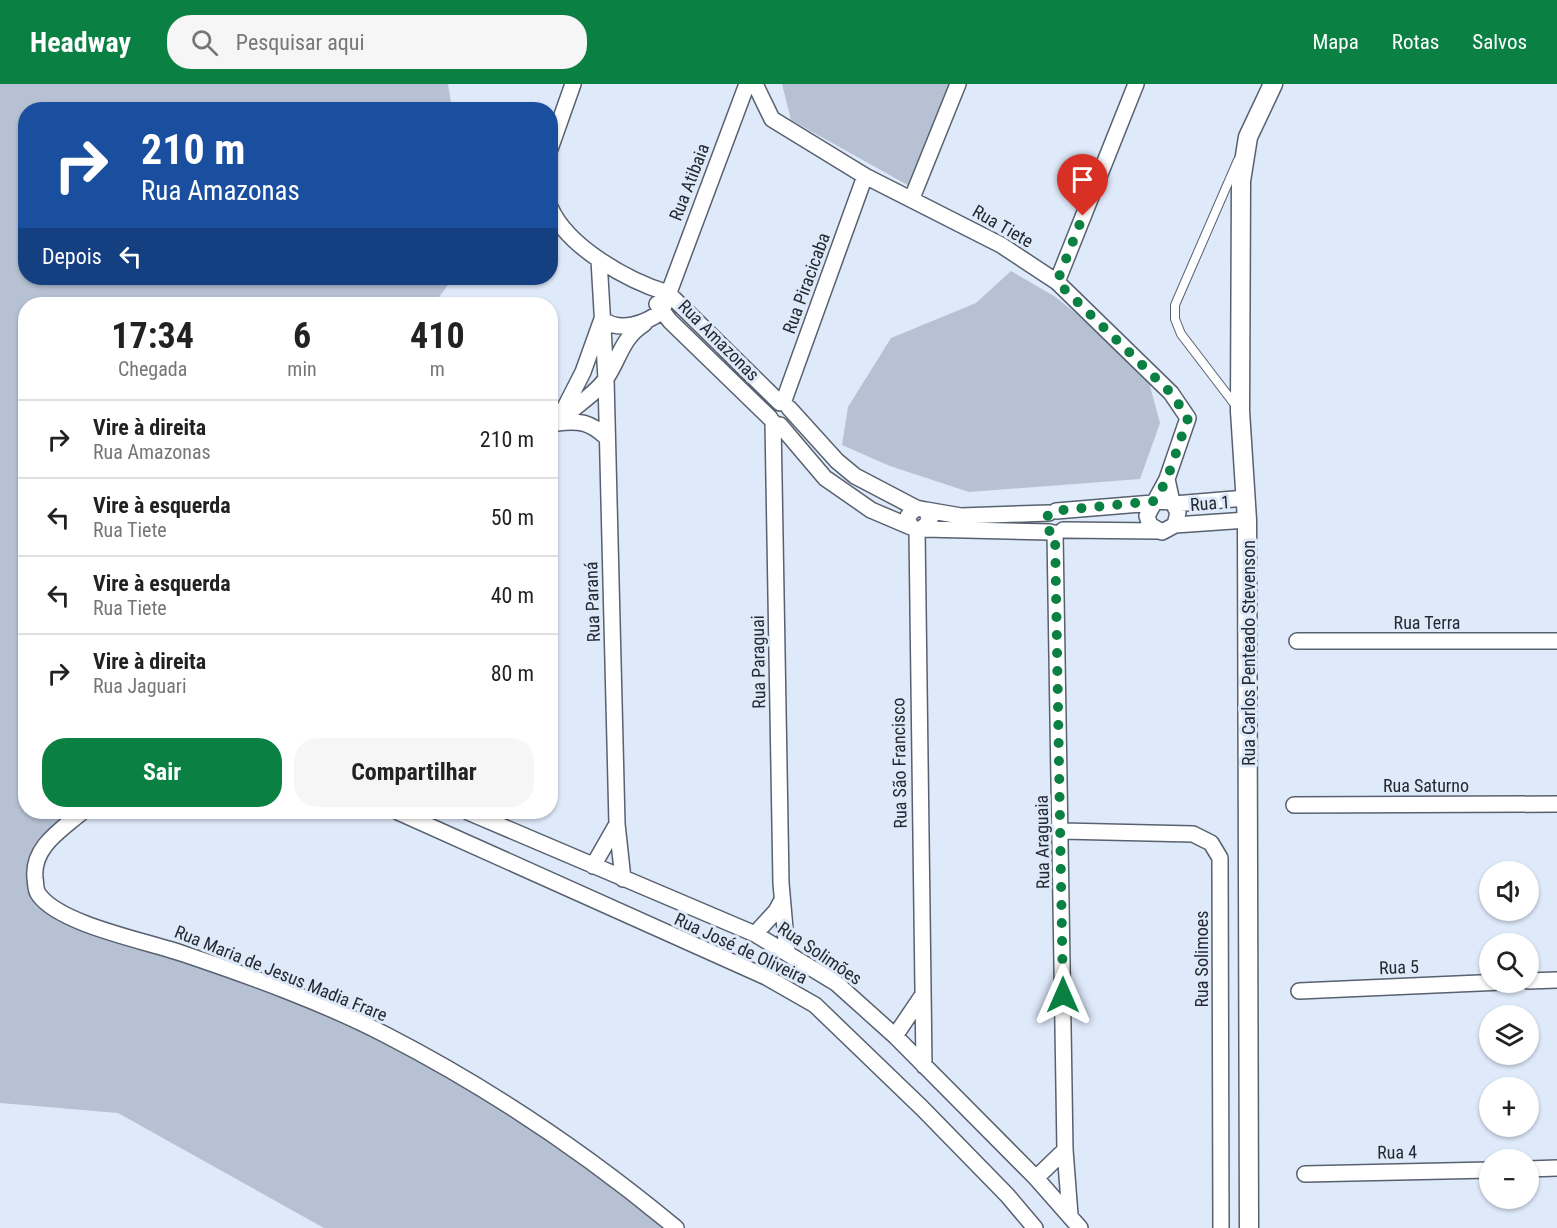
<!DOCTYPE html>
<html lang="pt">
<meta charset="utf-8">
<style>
:root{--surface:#fff;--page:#f6f6f6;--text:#222;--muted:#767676;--line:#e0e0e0;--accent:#0b8043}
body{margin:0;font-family:"Roboto Condensed",sans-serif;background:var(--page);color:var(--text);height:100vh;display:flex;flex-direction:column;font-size:22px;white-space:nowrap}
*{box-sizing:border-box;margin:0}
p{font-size:20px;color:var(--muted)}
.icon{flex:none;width:33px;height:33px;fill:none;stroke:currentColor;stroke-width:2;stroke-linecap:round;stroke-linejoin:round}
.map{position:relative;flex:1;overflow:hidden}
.side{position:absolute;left:18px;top:213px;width:540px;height:522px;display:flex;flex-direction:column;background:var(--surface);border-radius:24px;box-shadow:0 2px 4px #0004}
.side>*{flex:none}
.top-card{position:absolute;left:18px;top:18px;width:540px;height:183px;border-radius:24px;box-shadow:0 2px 4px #0004;background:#1a4fa0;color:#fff;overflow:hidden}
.tools{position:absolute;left:1479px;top:777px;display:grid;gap:12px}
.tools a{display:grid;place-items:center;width:60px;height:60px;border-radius:50%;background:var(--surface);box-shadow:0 2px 4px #0004;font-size:30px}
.pin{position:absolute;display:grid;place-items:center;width:51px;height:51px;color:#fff;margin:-62px -26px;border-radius:50% 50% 50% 0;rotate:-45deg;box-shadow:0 0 6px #0007}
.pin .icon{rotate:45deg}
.me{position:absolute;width:66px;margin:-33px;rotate:0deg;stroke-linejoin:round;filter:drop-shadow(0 0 4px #0008)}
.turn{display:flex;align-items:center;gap:21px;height:126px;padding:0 24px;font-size:27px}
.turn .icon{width:78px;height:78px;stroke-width:2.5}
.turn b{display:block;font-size:42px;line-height:51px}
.then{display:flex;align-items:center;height:57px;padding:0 24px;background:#0003;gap:12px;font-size:22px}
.eta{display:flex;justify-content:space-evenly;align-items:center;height:102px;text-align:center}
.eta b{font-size:36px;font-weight:700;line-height:42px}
.button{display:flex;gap:12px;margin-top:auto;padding:12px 24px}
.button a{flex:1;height:69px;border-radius:24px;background:var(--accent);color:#fff;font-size:24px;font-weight:700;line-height:69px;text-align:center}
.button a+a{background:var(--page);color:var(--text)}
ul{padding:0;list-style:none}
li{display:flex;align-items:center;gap:18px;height:78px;padding:0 24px;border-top:2px solid var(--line)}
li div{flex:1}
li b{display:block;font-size:22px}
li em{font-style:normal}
header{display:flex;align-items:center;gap:36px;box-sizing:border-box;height:84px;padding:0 30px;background:var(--accent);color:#fff}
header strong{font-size:28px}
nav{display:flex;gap:33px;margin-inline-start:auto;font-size:21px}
.search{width:420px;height:54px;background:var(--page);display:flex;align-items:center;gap:15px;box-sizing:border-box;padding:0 21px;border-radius:24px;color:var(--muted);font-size:22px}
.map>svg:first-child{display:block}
.green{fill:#b6c2d4}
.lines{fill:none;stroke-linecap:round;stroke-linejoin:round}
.service-casing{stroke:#58616f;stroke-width:10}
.minor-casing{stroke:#58616f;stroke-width:18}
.tertiary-casing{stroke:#58616f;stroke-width:21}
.service{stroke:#fff;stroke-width:8}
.minor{stroke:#fff;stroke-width:15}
.tertiary{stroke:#fff;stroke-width:18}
.route{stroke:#0b8043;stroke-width:10;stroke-dasharray:0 18}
.labels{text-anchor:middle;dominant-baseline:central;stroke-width:6;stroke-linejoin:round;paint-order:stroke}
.street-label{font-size:18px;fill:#262a30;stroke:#dee9fa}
</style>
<header>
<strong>Headway</strong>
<div class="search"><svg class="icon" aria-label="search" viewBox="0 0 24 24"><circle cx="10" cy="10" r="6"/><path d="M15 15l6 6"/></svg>Pesquisar aqui</div>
<nav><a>Mapa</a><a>Rotas</a><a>Salvos</a></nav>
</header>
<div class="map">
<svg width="1557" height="1144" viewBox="0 0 1557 1144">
<rect width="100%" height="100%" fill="#dee9fa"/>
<path class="green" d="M0,0H448L452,25L26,26V194H453L434,220H26V728H82L34,784L50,824L319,921L472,1001L676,1144H324L118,1029L0,1019Z
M782,0H952L911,103L791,36Z
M1011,187L1054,212L1099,247L1147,291L1160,339L1140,395L969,408L890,382L842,361L848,323L891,254L976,219Z"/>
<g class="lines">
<g class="service-casing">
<path id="service" d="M1236,322L1181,250L1175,235V221L1238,76"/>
</g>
<g class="minor-casing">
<path id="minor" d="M755,0L772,35L865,92L1001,161L1057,198L1171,309L1188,334L1167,395
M550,65L573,0
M912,114L958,0
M550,123C567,163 628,197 668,209L780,319
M599,176L606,295L617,740L623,795
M1057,198L1136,0
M657,220L670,237L770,334
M783,319L865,92
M789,324L837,377L855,392L916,424L926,426L930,437L920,446C912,446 908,440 908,432L916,424
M565,332C578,320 598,308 607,293C620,273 622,254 644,240
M773,338L781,799L787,868
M557,339L583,288L602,235C620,249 645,240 662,227L747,0
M557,339C579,336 590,338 606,353
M780,341L825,394L871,426L911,443
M1155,417L1172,418L1178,428L1175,441L1162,448L1150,441L1147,432L1167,395L1172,418
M1174,420L1246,414
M926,426L961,432L1049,429
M1056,427L1153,419
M1175,441L1247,436
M924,445L1050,448
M917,446L924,982
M1063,446L1158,447
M1055,449L1065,1066L1070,1131
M1297,557H1557
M1294,721L1557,720
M82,728C61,746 32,763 35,794C36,800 35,806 39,811C61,841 147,857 184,870C252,893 322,918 386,951C489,1004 587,1070 676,1144
M398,728L766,893L815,921L922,1024L1007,1111L1035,1144
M468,728L755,850L836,899L895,952L1036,1094L1080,1144
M1062,747L1193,750L1211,759L1220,774L1221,1144
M593,782L617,740
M755,850L776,827L782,816
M1528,897L1557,896
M1299,907L1502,898
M895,952L922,912
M1528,1085L1557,1084
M1305,1090L1490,1086
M1036,1094L1065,1066"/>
</g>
<g class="tertiary-casing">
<path id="tertiary" d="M1249,1144L1247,436L1240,327L1241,97L1248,53L1273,0"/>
</g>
<use href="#service" class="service"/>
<use href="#minor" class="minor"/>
<use href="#tertiary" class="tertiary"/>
</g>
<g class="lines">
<path class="route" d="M1063,911L1055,449L1047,446L1045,435L1052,427L1155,417L1167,395L1188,334L1171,309L1057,198L1083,132"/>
</g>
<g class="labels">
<g class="street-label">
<text transform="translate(689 98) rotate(-69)">Rua Atibaia</text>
<text transform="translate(1003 142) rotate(30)">Rua Tiete</text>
<text transform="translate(806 199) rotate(-70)">Rua Piracicaba</text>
<text transform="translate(719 256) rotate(45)">Rua Amazonas</text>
<text transform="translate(1210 419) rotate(-4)">Rua 1</text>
<text transform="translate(592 518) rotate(-92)">Rua Paraná</text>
<text x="1427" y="538">Rua Terra</text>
<text transform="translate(1248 569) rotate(-90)">Rua Carlos Penteado Stevenson</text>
<text transform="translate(758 578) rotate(-91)">Rua Paraguai</text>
<text transform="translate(899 679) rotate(-91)">Rua São Francisco</text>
<text x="1426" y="701">Rua Saturno</text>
<text transform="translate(1042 758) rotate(-91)">Rua Araguaia</text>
<text transform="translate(741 864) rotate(25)">Rua José de Oliveira</text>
<text transform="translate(820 869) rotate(34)">Rua Solimões</text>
<text transform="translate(1201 875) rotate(-90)">Rua Solimoes</text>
<text transform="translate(1399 883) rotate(-2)">Rua 5</text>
<text transform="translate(281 889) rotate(22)">Rua Maria de Jesus Madia Frare</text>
<text transform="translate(1397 1068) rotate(-1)">Rua 4</text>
</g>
</g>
</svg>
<div class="tools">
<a><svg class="icon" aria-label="sound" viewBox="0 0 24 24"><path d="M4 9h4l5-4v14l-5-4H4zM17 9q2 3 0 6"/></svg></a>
<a><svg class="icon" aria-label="search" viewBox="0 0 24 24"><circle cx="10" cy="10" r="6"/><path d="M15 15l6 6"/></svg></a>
<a><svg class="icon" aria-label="layers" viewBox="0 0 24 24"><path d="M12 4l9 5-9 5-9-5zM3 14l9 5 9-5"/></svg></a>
<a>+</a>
<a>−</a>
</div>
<div class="pin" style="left:1083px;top:132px;background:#d93025"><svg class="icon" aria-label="arrive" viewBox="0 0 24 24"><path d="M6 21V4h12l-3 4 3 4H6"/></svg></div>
<svg class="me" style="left:1063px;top:911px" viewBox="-20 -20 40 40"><path d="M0-17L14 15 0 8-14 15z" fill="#0b8043" stroke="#fff" stroke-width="4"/></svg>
<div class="top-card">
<div class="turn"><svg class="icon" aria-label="right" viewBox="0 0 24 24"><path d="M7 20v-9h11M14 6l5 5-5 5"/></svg><div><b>210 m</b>Rua Amazonas</div></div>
<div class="then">Depois<svg class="icon" aria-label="left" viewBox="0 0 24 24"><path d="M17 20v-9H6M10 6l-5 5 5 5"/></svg></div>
</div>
<section class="side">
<div class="eta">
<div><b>17:34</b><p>Chegada</p></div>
<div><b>6</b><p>min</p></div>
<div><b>410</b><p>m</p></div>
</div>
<ul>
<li><svg class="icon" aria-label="right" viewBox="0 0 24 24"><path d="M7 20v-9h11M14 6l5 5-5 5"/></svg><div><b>Vire à direita</b><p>Rua Amazonas</p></div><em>210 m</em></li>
<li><svg class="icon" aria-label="left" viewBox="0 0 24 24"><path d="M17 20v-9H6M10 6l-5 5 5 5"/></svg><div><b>Vire à esquerda</b><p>Rua Tiete</p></div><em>50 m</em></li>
<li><svg class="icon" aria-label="left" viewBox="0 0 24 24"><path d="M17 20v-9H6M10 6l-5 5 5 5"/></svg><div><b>Vire à esquerda</b><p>Rua Tiete</p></div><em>40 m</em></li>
<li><svg class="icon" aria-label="right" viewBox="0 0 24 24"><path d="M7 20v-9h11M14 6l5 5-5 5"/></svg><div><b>Vire à direita</b><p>Rua Jaguari</p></div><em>80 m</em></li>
</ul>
<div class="button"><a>Sair</a><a>Compartilhar</a></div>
</section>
</div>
